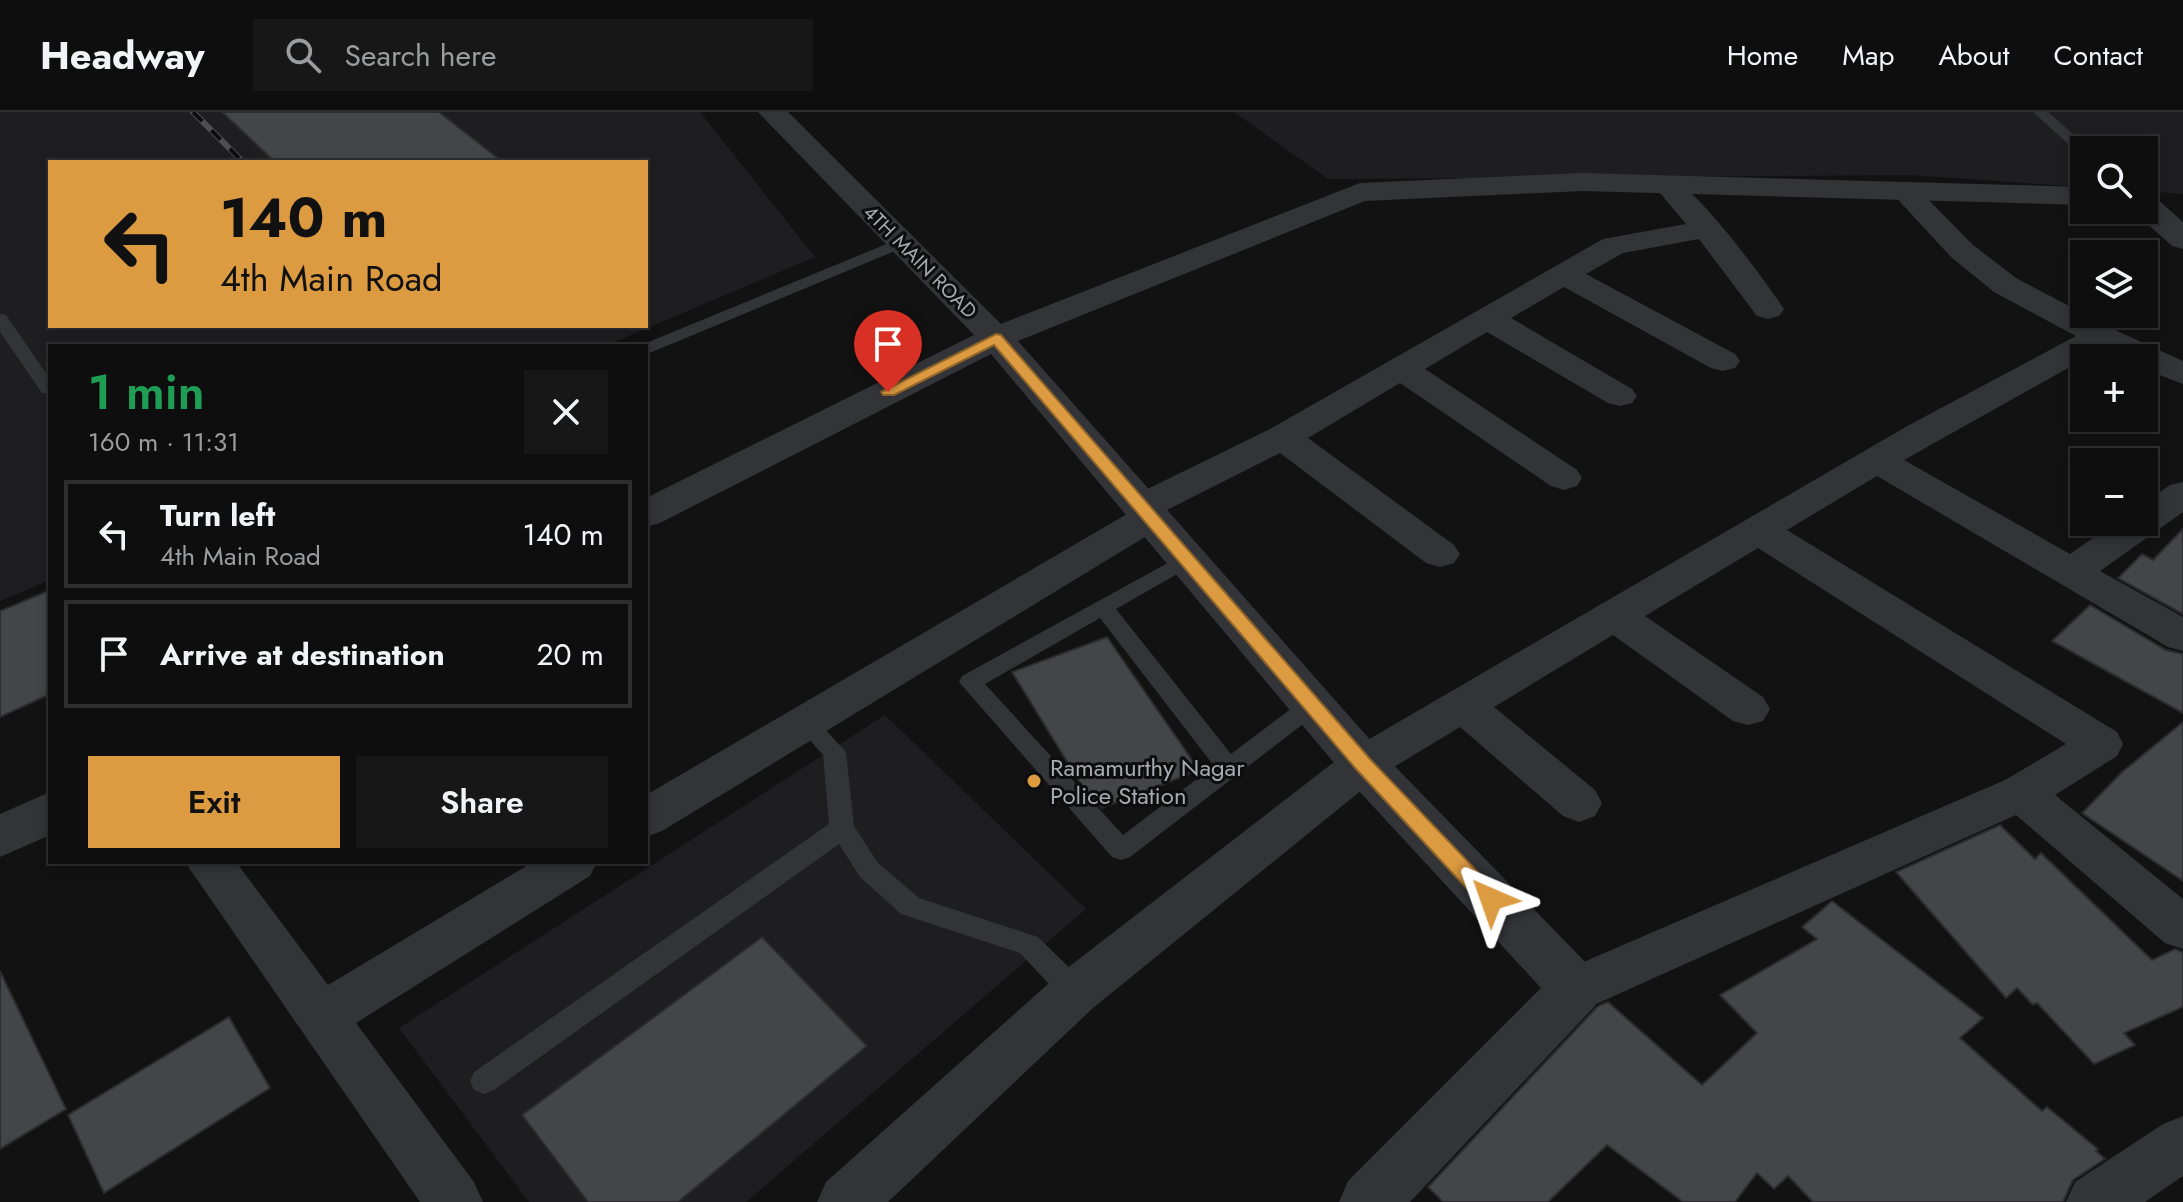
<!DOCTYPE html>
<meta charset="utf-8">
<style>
:root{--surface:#0e0e0e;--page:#171717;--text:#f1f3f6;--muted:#9b9c9e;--line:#2e2e2e;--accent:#dc9b41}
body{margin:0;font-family:Jost,sans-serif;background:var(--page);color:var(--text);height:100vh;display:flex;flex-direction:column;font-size:30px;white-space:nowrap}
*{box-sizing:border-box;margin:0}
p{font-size:26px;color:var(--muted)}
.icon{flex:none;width:44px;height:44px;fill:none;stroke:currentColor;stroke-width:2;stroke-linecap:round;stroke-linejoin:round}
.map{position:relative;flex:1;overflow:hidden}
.drawer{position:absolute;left:48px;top:232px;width:600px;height:520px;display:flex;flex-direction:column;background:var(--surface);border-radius:0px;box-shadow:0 4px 12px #0003,0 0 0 2px var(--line)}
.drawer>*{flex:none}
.guide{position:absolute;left:48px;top:48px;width:600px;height:168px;border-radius:0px;box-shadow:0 4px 12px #0003,0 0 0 2px var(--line);background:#dc9b41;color:#111;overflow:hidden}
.fabs{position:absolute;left:2070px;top:24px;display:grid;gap:16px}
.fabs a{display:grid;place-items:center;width:88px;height:88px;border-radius:0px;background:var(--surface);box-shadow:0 4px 12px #0003,0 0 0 2px var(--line);font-size:40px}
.pin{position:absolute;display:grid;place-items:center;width:68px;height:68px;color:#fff;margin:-82px -34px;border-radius:50% 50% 50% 0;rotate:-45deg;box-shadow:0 0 8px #0007}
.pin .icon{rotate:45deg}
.me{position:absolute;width:88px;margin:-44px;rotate:317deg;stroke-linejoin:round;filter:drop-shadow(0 0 6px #0008)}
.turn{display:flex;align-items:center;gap:28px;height:168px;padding:0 40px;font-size:36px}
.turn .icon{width:104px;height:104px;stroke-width:2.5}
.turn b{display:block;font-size:56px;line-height:68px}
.round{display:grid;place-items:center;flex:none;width:84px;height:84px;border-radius:0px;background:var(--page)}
.overview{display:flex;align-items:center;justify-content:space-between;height:136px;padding:0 40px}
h1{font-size:48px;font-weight:600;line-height:60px;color:#1e9e55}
.action{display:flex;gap:16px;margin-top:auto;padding:16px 40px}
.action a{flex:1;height:92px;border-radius:0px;background:var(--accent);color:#111;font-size:32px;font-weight:600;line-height:92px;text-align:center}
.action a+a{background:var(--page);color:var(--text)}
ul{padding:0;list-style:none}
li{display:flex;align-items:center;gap:24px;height:108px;margin:0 16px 12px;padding:0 24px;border:4px solid var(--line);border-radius:0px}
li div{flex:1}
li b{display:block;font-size:30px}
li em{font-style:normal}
header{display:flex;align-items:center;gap:48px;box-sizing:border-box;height:112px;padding:0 40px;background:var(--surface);border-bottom:2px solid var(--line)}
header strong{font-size:38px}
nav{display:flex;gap:44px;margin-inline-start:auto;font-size:28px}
.search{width:560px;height:72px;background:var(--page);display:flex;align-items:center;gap:20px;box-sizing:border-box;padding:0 28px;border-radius:0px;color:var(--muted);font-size:30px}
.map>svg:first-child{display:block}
.built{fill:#1e1e20;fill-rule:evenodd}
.building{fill:#444548;stroke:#2c2c2f;stroke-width:2}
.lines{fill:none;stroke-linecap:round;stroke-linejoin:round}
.service{fill:#333438;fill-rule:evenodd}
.minor{fill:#333438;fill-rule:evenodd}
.tertiary{fill:#333438;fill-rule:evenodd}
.rail-casing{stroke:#4d4e52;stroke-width:6}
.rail{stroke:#0d0d0e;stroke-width:4;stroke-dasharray:13;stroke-linecap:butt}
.route{fill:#dc9b41;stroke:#8f652a;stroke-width:2}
.poi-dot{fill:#dc9b41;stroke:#0d0d0e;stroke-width:3}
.labels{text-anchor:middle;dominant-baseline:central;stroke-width:6;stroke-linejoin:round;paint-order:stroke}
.far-street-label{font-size:20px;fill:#a5aab2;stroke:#0d0d0e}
.poi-label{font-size:24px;fill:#a5aab2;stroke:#0d0d0e;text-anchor:start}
</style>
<header>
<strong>Headway</strong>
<div class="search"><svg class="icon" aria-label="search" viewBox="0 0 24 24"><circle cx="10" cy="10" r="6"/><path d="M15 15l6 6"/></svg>Search here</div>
<nav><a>Home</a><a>Map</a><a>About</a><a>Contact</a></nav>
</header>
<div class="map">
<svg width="2183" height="1090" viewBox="0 0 2183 1090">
<rect width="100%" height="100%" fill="#121213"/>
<path class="built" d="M0,0H700L815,145L605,234H50V468L0,489ZM50,50H646V214H50Z
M1234,0H2183V82L2144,79V38H2084V75L1910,63L1328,67Z
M885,603L1086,797L746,1090H529L399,916Z"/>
<path class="building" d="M222,0H439L503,50H275Z
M2183,417V502L2118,466L2142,442L2153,448Z
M50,478V582L0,605V499Z
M2090,493L2166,538L2183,542V601L2052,529Z
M1107,525L1199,658L1102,696L1082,674L1012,560Z
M2183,610V769L2082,701L2122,660Z
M2000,713L2035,747L2041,741L2152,848L2175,837L2183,840V895L2124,921L2135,933L2094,952L2037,891L2033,893L2017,876L2006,886L1896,760Z
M1832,789L1983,906L1960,926L2042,999L2047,995L2098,1037L2096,1039L2105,1047L2073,1068L2063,1090H1813L1788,1064L1774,1077L1757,1061L1735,1090H1683L1607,1033L1548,1090H1443L1428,1075L1598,894L1608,890L1702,973L1757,921L1720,883L1817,827L1802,815Z
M762,825L867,934L678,1090H588L522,1003Z
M0,859L66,997L0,1037Z
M229,905L270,976L104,1081L68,1003Z"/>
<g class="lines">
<path class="service" d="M2033,0H2048L2091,38H2084V43L2079,42Z
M901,126L907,128V134L652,240L646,241V234H639Z
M0,202L6,203L50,267V282L42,281L0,220Z
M1186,441L1193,443L1196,448L1193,453L1116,497L1231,642L1304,587L1312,584L1320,587L1323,593L1320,599L1130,745L1121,748L1112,745L959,570L962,564ZM1100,506L1214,654L1123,723L985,572Z
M805,601L813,604L846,640L854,714L878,751L919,786L1038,825L1085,871L1088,880L1085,889L1075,892L1065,889L1020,841L901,802L860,765L839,732L494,978L484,982L474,978L470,969L474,960L829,712L823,643L794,610L797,604Z"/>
<path class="minor" d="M1668,65C1695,72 1766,170 1784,197L1779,204L1768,207L1757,204L1699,127L1623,141L1586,162L1735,242L1740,249L1735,256L1723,259L1711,256L1564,175L1511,206L1632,277L1637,284L1632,291L1620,294L1608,291L1487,220L1425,257L1577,358L1582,366L1577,374L1564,378L1551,374L1400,271L1308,326L1454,433L1460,442L1454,451L1440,455L1426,451L1280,341L1165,399L1169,405L1163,414L662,719L646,725V683L1127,402L1123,395L1129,386L1270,317L1603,127L1686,112L1654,74L1658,68Z
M1904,70L1914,73L1973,133L2016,166L2113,217L2183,249V272L2144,257V246H2121L2102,237L1904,348L2070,442L2116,410H2144V391L2170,373L2183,370V400L2100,459L2183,505V539L2168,535L1877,364L1787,418L2117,620L2123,632L2117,644L2055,683L2183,787V837L2165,831L2016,703L1594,893L1576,900L1558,893L1550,877L1558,861L2005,668L2066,632L1758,436L1645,504L1763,585L1770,597L1763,609L1748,613L1733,609L1613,523L1494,595L1595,678L1602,691L1595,704L1579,710L1563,704L1460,615L1379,664L1093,896L888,1090H817L826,1070L1057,864L1347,640L1909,313L2076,224L1994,180L1951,145L1890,79L1894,73Z
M185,750H236L328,873L533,750H597L590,764L356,911L474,1070L483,1090H420Z
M2183,1004V1064L2145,1090H2066L2075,1070L2163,1012Z"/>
<path class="tertiary" d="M758,0H788L1001,212L1360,71L1582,61L2084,75V93L1582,79L1365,89L1018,229L1380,639L1595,860L1603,877L1595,894L1410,1090H1339L1348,1069L1541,876L1346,665L991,242L660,411L646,415V386L974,223Z
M2144,83L2155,85L2183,110V137L2172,134L2133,99L2144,98Z
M50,680V723L0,745V702Z"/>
<g class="rail-casing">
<path id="rail" d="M193,0L243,50"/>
</g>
<use href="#rail" class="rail"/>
</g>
<path class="route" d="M996,222L1001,223L1370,647L1498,781L1501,787L1498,794L1491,796L1483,794L1356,657L994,233L894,283H883L881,280Z"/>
<circle class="poi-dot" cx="1034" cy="669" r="8"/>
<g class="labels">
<g class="far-street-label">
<text transform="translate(920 150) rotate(45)">4TH MAIN ROAD</text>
</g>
<g class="poi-label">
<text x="1050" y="655">Ramamurthy Nagar<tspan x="1050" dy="28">Police Station</tspan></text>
</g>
</g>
</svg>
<div class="fabs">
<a><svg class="icon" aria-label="search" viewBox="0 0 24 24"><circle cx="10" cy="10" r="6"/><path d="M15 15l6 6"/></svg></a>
<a><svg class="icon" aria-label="layers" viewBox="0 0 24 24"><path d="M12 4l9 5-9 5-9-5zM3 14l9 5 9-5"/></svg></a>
<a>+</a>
<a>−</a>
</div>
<div class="pin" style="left:888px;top:280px;background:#d93025"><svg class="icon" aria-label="arrive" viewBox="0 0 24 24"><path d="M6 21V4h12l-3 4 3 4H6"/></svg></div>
<svg class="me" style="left:1491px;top:787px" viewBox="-20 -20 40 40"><path d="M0-17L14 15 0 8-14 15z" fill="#dc9b41" stroke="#fff" stroke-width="4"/></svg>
<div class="guide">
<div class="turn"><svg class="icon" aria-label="left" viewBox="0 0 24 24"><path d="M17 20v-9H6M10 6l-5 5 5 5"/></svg><div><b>140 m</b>4th Main Road</div></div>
</div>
<section class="drawer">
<div class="overview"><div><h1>1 min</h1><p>160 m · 11:31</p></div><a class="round"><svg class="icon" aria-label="close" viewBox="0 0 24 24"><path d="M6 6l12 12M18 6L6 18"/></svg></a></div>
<ul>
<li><svg class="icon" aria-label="left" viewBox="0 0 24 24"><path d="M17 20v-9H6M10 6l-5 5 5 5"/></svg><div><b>Turn left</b><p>4th Main Road</p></div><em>140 m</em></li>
<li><svg class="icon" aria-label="arrive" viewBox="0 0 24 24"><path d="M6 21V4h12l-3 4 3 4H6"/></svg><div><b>Arrive at destination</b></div><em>20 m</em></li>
</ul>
<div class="action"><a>Exit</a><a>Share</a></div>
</section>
</div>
